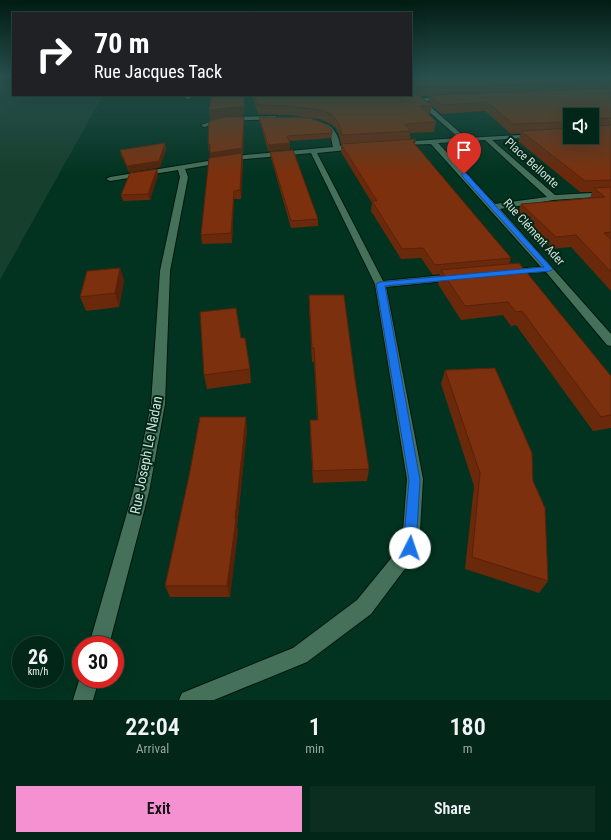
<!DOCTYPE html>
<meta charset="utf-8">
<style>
:root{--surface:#022618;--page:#0c2e21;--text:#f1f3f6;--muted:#96a5a2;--line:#234337;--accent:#f590d1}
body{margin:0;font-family:"Roboto Condensed",sans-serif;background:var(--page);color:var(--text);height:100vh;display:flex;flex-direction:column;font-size:15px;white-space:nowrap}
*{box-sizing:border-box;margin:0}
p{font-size:13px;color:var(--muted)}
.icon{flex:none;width:22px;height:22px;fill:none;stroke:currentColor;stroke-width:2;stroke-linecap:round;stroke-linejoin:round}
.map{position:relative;height:700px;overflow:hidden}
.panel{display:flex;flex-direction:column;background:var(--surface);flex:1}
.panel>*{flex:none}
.hud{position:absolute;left:12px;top:12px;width:400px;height:84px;border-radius:0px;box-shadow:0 4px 16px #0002,0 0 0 1px var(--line);background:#202124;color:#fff;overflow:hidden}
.tools{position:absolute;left:563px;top:108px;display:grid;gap:8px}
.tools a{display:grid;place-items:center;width:36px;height:36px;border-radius:0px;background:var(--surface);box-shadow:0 4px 16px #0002,0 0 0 1px var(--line);font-size:20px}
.speed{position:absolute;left:12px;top:636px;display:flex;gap:8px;font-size:20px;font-weight:700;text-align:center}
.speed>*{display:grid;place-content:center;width:52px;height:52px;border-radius:50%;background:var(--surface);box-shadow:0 4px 16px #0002,0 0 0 1px var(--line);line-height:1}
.speed small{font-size:10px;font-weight:400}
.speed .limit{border:6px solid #d22;background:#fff;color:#111}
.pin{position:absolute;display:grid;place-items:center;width:34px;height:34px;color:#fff;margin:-41px -17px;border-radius:50% 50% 50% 0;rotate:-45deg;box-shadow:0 0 4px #0007}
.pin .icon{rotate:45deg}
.me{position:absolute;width:44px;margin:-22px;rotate:4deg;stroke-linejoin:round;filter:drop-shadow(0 0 3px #0008)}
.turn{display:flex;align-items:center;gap:14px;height:84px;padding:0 16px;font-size:18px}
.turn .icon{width:52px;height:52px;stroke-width:2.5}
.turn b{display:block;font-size:28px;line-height:34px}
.eta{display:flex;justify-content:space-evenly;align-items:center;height:68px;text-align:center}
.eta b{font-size:24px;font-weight:600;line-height:28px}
.primary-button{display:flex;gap:8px;margin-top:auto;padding:8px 16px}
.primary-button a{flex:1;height:46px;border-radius:0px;background:var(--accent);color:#111;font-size:16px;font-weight:600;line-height:46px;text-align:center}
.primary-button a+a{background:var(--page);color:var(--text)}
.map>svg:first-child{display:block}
.built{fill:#163f2d}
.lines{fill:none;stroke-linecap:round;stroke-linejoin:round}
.minor-casing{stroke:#02170d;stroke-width:2}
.minor{fill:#45715b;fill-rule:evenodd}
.wall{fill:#6b290b;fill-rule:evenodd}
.shaded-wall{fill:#572209}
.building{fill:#7c300d;stroke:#572209}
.route{fill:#1a73e8;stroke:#114b97}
.labels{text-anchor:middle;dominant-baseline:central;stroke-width:4;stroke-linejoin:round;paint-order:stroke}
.far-street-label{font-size:12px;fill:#cbe2d5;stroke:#042719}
.street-label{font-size:14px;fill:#cbe2d5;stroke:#042719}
</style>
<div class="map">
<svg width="611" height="700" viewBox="0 0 611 700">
<rect width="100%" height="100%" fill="#023320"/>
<path class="built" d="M0,81H13V95H103L0,280Z"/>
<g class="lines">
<g class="minor-casing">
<path id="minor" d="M186,95H192L190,99H186Z
M400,95H409L419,98H446L447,99L444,101H424L466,138L537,134L538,135L535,137L492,140L555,195L611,192V196L553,200L500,209L611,334V346L607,345L546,272L505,274L504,272L505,270L509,269L541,267L431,144L398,145L397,144L400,142L459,138L417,101ZM485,140L547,197L495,204L438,143Z
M275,116L278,118L277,119L225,121L204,127L201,125L225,117Z
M316,122C330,121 339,134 340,146L357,145L360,147L357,149L317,153L383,281L455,274L460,277L455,280L386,287L423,479L419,548L416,554L371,614L307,662L214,700H179L182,693L293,648L357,600L402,545L407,479L375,284L311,153L245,159L185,169L188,177L170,271L165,404L149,492L109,645H89L133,492L151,404L160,271L180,177L178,170L110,181L106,179L110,177L245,155L333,147L330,133L316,124Z
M81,674V679H99L93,700H73Z"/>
</g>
<use href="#minor" class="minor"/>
</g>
<path class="wall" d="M411,76L437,79L611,76V291L571,247L551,249L517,215L521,204L590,198L592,192H580L518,141L521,133L511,134L485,111L441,114L432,106L430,115H428L436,122L434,132L410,133V139H416L415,144L511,258L509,264L611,376V428L593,431L516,325L511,326L503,315L461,320L438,284L440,274L433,275L421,258L401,259L371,211L372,203L341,152V144L339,134L336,128L331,124L320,119L290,115L258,114L252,95H411ZM421,96H429L428,103ZM570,115L592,137H570Z
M211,95H245L244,115L230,117L244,122L243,154H242L243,161L241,199H234L232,243L202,244L201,235L210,158V150L208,151L221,118L211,120L209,110Z
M259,117L332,130V138L289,141L290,149L268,151L260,122Z
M165,143L166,149L160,167L129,172L121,155L120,150Z
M270,152L318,219V226L291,228L271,158Z
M157,169L158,175L150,200L123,201L121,195Z
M120,268L124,281L119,307L86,311L80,297Z
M309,295L355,379L369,469L367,481L313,483L310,433V420H317L314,362H312L309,308Z
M241,338L250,369L251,383L207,389L204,375Z
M445,370L548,581L539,593L465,569L474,486L441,384Z
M247,430L237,527L238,531L230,597H170L165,586Z"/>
<path class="shaded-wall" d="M244,95H245L244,115L211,120L209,110Z
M244,117V122L243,154H242L243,161L241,199L240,190L210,159V153Z
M416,139L414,147L413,142Z
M165,143L166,149L160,167L129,172L127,166Z
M290,143V149L268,151V145Z
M210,144L211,150L208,151V145Z
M157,169L158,175L150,200L148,194Z
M234,191V199L232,243L231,233Z
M120,268L124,281L119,307L115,293Z
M246,417L247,430L237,527L238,531L230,597L227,586Z"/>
<path class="building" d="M411,76H437V79L501,76H611V82L420,88L411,85Z
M611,88V118L595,119L594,121L596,126L611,125V180L585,181L521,131L570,128V137H592V115H570V122L513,124L487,102L442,105L429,95Z
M411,91L417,94L432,106H420L436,122L405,124L411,131L342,135L339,124L336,119L331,114L320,110L289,106L257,105L254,95H411Z
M211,95H244V106L209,110Z
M225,117H244L242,148L210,153V144L208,145L209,121Z
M259,117L310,118L325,124L332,130V133L287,136L290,143L268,145Z
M416,139L413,142L511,258L435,265L423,248L402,249L372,201H377L341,144Z
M165,143L159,161L127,166L120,150Z
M293,150L318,219L291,221L270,152Z
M242,153L240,190L234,191L231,233L201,235L209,158Z
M157,169L148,194L121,195L130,173Z
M611,187V232L604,233L611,239V272L576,235L556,237L521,204L605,197L594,188Z
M519,263L611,376V415L601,417L522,311L516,312L508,302L465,306L441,270Z
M120,268L115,293L80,297L87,271Z
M309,295H344L355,379L369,469L313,471L310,420H318L314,348H312Z
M236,308L241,338H245L250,369L204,375L200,312Z
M495,368L532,453L533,481L545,508L548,581L472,557L480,473L445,370Z
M200,417H246L235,519H236L227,586H165L189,476Z"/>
<linearGradient id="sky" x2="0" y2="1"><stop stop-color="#011c12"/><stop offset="0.44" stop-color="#28504e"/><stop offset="1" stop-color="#28504e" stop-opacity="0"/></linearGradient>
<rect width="611" height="174" fill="url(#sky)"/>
<path class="route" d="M462,173H466L553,269L550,271L385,286L420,480L416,548L414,553L410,554L405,553L403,548L409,480L376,284L380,282L544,267L462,176Z"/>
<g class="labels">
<g class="far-street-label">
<text transform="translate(532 163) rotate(42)">Place Bellonte</text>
<text transform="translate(534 232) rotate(48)">Rue Clément Ader</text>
</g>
<g class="street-label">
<text transform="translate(146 455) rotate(-79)">Rue Joseph Le Nadan</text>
</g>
</g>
</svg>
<div class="tools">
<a><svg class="icon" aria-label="sound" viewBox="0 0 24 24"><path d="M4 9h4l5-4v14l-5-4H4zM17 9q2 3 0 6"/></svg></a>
</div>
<div class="speed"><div>26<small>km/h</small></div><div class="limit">30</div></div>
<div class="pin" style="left:464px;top:174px;background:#d93025"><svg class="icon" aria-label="arrive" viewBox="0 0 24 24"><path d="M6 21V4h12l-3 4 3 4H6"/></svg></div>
<svg class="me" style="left:410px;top:548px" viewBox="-20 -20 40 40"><circle r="19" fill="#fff"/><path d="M0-13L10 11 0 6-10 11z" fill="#1a73e8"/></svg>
<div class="hud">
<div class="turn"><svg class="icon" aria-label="right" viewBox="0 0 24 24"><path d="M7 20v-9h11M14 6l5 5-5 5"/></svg><div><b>70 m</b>Rue Jacques Tack</div></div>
</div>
</div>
<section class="panel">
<div class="eta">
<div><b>22:04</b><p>Arrival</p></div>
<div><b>1</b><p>min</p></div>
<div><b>180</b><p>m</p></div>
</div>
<div class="primary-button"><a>Exit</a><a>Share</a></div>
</section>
